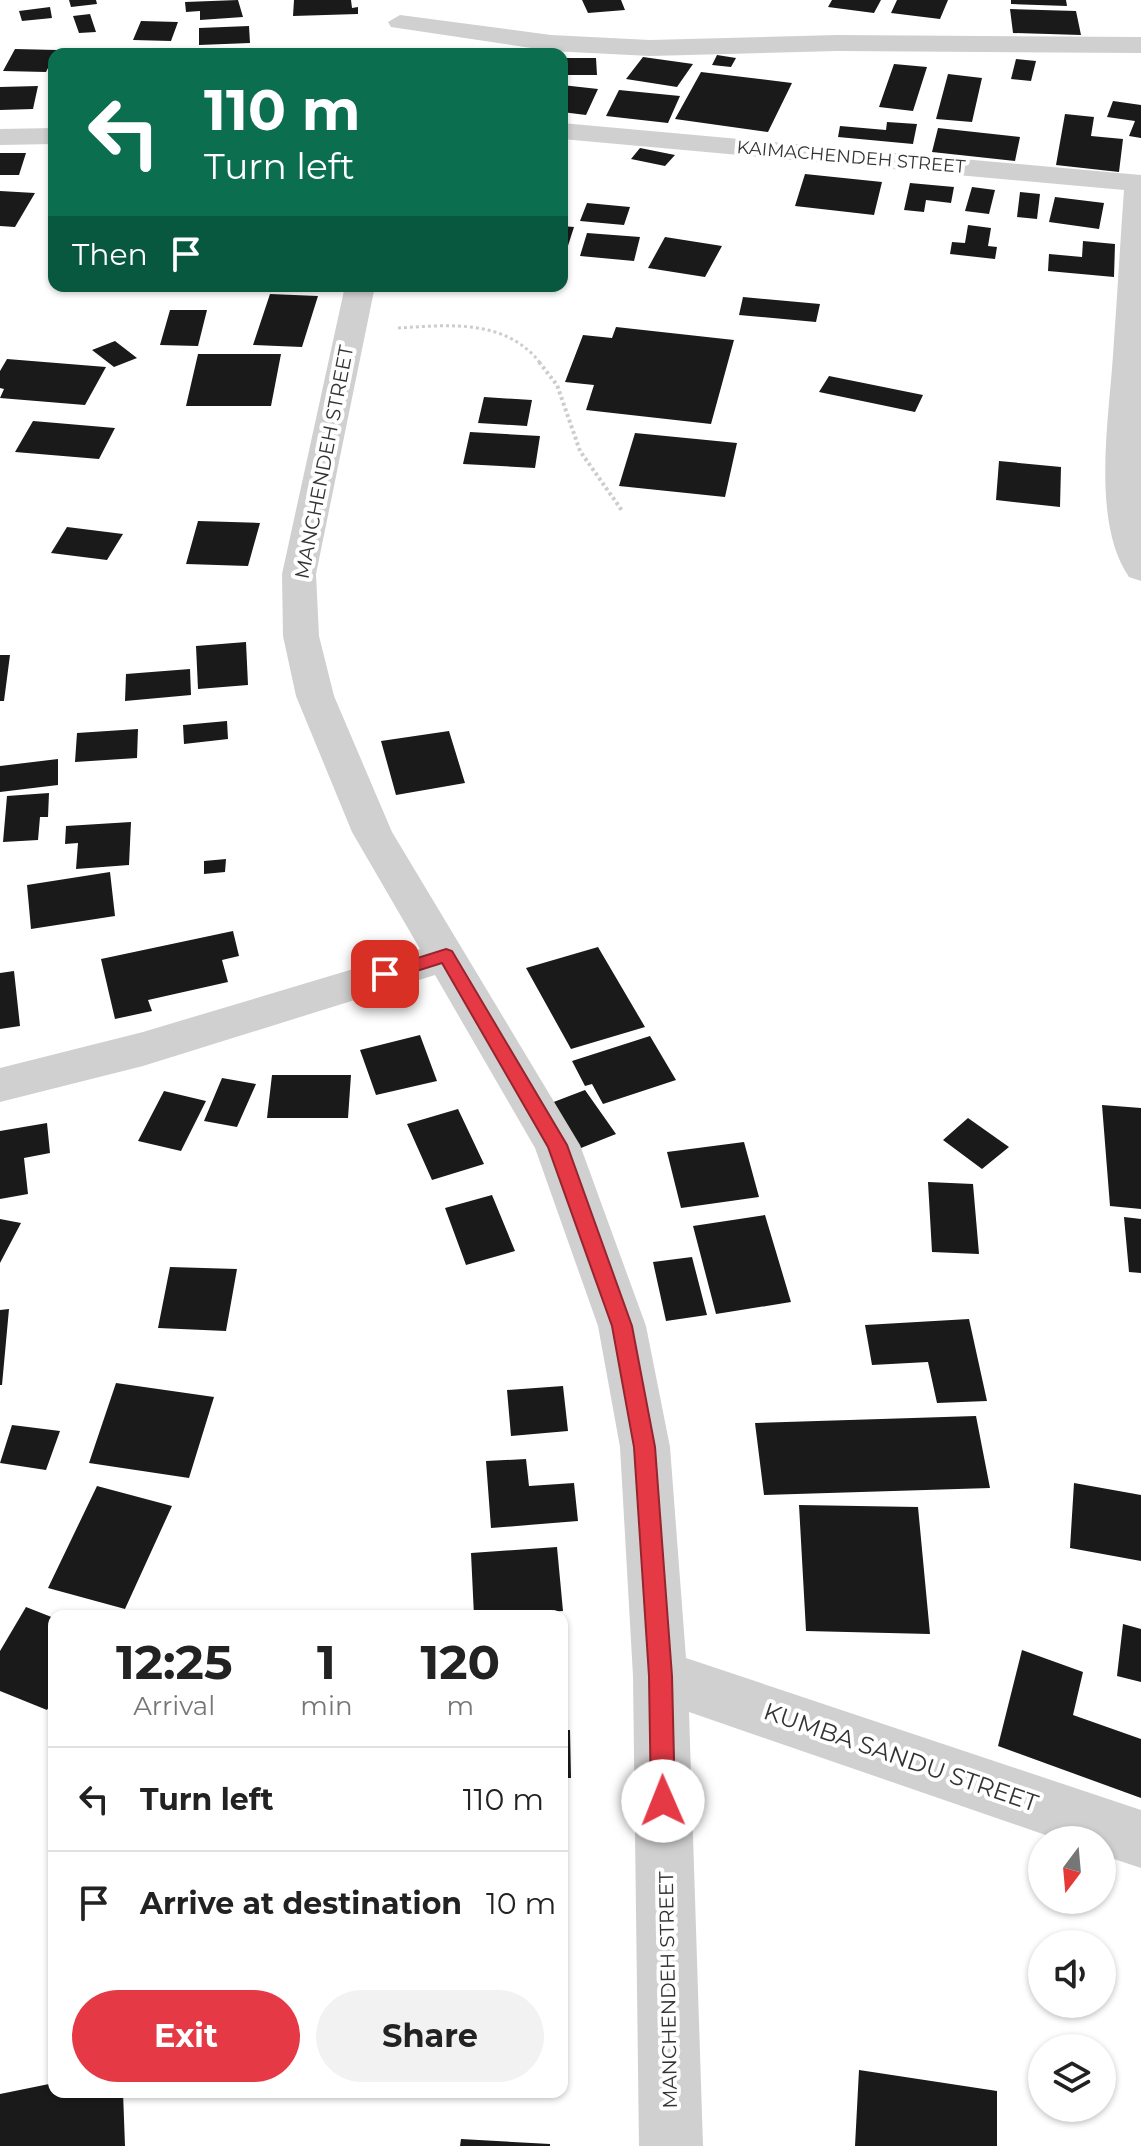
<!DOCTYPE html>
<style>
:root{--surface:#fff;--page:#f2f2f2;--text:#222;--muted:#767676;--line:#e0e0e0;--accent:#e63946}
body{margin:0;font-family:Montserrat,sans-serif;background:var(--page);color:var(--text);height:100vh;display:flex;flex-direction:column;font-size:30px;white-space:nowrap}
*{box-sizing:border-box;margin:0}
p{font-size:26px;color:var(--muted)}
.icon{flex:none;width:44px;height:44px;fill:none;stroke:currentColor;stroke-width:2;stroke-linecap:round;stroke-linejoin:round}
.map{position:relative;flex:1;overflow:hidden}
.drawer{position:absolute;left:48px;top:1610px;width:520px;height:488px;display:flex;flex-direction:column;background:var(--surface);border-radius:16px;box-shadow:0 2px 6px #0004}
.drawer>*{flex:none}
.top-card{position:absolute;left:48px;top:48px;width:520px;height:244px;border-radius:16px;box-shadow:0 2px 6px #0004;background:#0b6e4f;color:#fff;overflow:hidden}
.needle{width:52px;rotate:196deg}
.tools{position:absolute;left:1028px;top:1826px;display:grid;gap:16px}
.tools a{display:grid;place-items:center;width:88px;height:88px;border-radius:50%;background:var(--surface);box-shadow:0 2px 6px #0004;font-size:40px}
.pin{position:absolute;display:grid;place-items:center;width:68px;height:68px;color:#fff;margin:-34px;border-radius:16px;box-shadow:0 4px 12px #0006}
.me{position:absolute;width:88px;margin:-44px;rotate:359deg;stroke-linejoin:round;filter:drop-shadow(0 0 6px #0008)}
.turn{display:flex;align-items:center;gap:28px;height:168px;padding:0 24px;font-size:36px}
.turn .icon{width:104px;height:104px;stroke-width:2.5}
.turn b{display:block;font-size:56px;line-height:68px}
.then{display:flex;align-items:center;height:76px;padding:0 24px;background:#0003;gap:16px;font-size:30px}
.eta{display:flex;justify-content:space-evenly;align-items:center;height:136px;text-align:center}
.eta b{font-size:48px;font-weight:700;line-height:56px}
.button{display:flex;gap:16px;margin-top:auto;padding:16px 24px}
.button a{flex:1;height:92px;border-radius:48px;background:var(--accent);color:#fff;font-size:32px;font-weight:700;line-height:92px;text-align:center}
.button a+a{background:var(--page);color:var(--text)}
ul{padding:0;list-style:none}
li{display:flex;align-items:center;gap:24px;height:104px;padding:0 24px;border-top:2px solid var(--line)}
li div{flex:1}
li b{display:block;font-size:30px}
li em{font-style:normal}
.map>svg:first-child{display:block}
.building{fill:#1a1a1a}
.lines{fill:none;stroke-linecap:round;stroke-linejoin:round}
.path-far1{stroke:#cdcdcd;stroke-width:3;stroke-dasharray:3 3;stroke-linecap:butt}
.path{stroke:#cdcdcd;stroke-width:4;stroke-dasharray:3 3;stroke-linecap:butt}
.minor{fill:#d0d0d0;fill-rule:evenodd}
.route{fill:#e63946;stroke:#96252e;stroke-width:2}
.labels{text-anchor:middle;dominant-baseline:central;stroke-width:8;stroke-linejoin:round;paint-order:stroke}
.far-street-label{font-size:18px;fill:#333;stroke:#fff}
.street-label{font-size:20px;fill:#333;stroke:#fff}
.near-street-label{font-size:24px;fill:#333;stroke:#fff}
</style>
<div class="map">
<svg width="1141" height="2146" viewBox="0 0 1141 2146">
<rect width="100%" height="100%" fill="#fff"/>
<path class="building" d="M69,0H96L97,4L71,7Z
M238,0L243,17L200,20V11L186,12L185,2Z
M294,0H351L352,8L358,7V14L293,16Z
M582,0H621L625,10L588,13Z
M832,0H881L874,13L828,7Z
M897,0H948L940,19L891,13Z
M1011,0H1066L1067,6L1011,4Z
M50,7L52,18L22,21L19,11Z
M1010,9L1076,11L1081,35L1013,33Z
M90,14L96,32L79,33L73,16Z
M141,21L178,22L171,41L133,40Z
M249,26L250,43L199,45V28Z
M71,48H99L97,54H69Z
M15,49L57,50L46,72L3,71Z
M717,55L736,58L731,67L712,65Z
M643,57L693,64L677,87L626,79Z
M562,58H596L597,75H562Z
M1016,59L1036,61L1031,81L1011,79Z
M894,64L927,67L913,111L879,107Z
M701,72L792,83L768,132L675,119Z
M948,74L982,78L972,122L936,119Z
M562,85L598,89L586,115L562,112Z
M38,86L33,109L0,110V87Z
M619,90L680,96L668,123L606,116Z
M1113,101L1141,105V138L1129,136L1135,121L1107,117Z
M1065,114L1094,117L1091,136L1123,139L1119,172L1056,165Z
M887,122L917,124L913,144L838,137L840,126L886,130Z
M938,128L1020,137L1015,161L932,152Z
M640,148L675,155L665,166L631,159Z
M0,153H26L19,175H0Z
M805,174L882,182L874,215L795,206Z
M910,183L954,187L951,203L926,200L924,212L904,210Z
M972,187L995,190L989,214L965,211Z
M0,191L35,193L15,227L0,226Z
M1020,192L1040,194L1037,219L1017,217Z
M1055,197L1104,203L1099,229L1049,222Z
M587,203L630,207L624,225L580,221Z
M968,225L991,228L988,246L997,247L995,259L950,254L952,242L965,243Z
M562,226L574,227L566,252H562Z
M587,233L640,237L634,261L580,256Z
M665,237L722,246L705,277L648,268Z
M1083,241L1115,244L1114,277L1048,271L1049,254L1082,257Z
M270,294L318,296L302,347L253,345Z
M743,297L820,304L816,322L739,315Z
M170,310H207L198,346L160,345Z
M616,327L734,340L711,424L586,410L594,385L565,382L583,335L612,338Z
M115,341L137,358L114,367L92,350Z
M198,354H281L271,406H186Z
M7,359L106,367L85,405L0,398L4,389L0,388V371Z
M829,376L923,395L915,412L819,392Z
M484,397L532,400L527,426L478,423Z
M33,421L115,428L99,459L15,452Z
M470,432L540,436L535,468L463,464Z
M635,433L737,443L725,497L619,486Z
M999,461L1061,467L1060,507L996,500Z
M198,521L260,523L248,566L186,564Z
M67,527L123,534L107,560L51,553Z
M246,642L248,685L198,689L196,646Z
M0,655H10L4,701H0Z
M190,669L191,695L125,701L126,674Z
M227,721L228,739L184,744L183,725Z
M138,729L137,758L75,762L77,733Z
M449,731L465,783L396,795L381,741Z
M58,759V785L0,792V766Z
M49,793L48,817H40L38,840L3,842L7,796Z
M131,822L129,865L76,869L78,843L65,844L66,826Z
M226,859L225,872L204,874V861Z
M110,872L115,916L31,929L27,885Z
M233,931L239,956L222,960L228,982L148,1000L152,1011L115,1019L101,959Z
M598,947L645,1027L571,1049L526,968Z
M14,971L20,1026L0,1029V973Z
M420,1035L437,1081L376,1095L360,1050Z
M650,1036L676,1080L603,1104L592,1084L585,1086L572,1061Z
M272,1075H351L348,1118H267Z
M222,1078L256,1084L237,1127L204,1121Z
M585,1090L616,1134L581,1148L551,1103Z
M164,1091L206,1101L181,1151L138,1141Z
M1102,1105L1141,1108V1209L1110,1206Z
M458,1109L484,1164L432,1180L407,1124Z
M968,1118L1009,1147L982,1169L943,1140Z
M47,1123L50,1153L24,1158L28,1194L0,1199V1131Z
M744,1142L759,1197L681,1208L667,1152Z
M928,1182L973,1184L979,1254L932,1252Z
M492,1195L515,1251L466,1265L445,1208Z
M765,1215L791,1302L716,1314L693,1226Z
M1124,1217L1141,1219V1273L1129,1272Z
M0,1219L21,1223L0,1263Z
M692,1257L707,1315L666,1321L653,1262Z
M170,1267L237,1269L226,1331L158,1328Z
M9,1309L2,1385H0V1310Z
M969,1319L987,1401L937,1403L928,1362L872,1365L865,1325Z
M116,1383L214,1397L189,1478L89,1463Z
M563,1386L568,1431L511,1436L507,1390Z
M976,1416L990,1488L764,1495L755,1423Z
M12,1425L60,1431L46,1470L0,1463Z
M526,1459L529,1486L574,1483L578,1521L491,1528L486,1461Z
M1074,1483L1141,1495V1561L1070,1548Z
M97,1486L172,1506L125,1609L48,1588Z
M799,1505L918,1507L930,1634L806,1631Z
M557,1547L563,1611L474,1616L471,1553Z
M26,1607L54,1618V1698L47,1710L0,1691V1651Z
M1123,1624L1141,1629V1682L1117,1676Z
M1022,1650L1083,1672L1073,1715L1141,1739V1798L998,1746Z
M562,1730H570L571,1778H562Z
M859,2070L997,2091V2146H855Z
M54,2083V2092H123L125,2146H0V2094Z
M461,2139L550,2144V2146H460Z"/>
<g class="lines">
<path class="path-far1" d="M398,328C449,325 506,318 541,364"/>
<path class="path" d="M539,362L557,385L580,451L623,512"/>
<path class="minor" d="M400,15L551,35L650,40L837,35L1141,37V53L837,51L650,56L551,51L391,27L388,22Z
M562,123L1141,175V581L1129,577C1091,522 1109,418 1113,355C1117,300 1120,245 1124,190L562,139Z
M54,128V144L0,145V129Z
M345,286H375L316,574L319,636L334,696L392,832L580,1145L646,1326L670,1447L686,1658L1141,1810V1868L1102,1855V1840H1060L689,1712L703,2146H639L633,1676L620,1447L598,1326L535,1148L435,975L143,1066L0,1102V1068L143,1032L420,949L352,832L296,696L283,636L282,574Z"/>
</g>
<path class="route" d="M446,949L452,951L567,1145L632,1326L655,1447L672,1676L675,1801L672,1810L663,1813L655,1810L651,1801L649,1676L634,1447L612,1326L548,1147L442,963L385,981L377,974L379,970Z"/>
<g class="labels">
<g class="far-street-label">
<text transform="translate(851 157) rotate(5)">KAIMACHENDEH STREET</text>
</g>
<g class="street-label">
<text transform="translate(324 462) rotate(-79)">MANCHENDEH STREET</text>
<text transform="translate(668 1990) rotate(-91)">MANCHENDEH STREET</text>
</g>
<g class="near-street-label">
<text transform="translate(901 1757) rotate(19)">KUMBA SANDU STREET</text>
</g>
</g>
</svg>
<div class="tools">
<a><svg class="needle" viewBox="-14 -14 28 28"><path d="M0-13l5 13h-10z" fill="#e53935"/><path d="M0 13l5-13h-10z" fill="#767676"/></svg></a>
<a><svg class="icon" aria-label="sound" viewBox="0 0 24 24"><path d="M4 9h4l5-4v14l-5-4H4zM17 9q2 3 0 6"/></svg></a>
<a><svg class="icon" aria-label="layers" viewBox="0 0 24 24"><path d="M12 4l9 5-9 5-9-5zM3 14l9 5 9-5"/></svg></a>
</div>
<div class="pin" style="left:385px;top:974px;background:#d93025"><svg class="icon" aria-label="arrive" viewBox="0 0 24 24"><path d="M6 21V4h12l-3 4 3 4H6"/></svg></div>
<svg class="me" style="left:663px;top:1801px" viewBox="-20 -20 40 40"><circle r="19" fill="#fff"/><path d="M0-13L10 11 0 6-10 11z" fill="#e63946"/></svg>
<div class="top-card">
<div class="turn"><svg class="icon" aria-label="left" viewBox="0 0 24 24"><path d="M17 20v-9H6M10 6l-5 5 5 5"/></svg><div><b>110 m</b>Turn left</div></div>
<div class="then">Then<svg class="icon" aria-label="arrive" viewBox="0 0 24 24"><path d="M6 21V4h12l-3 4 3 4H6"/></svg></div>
</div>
<section class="drawer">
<div class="eta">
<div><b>12:25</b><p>Arrival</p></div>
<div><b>1</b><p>min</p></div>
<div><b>120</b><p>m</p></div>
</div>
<ul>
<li><svg class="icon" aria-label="left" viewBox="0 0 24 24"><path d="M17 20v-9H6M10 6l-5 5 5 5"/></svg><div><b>Turn left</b></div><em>110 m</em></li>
<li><svg class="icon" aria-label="arrive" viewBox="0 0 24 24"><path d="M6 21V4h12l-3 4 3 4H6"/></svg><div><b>Arrive at destination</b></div><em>10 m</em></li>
</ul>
<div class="button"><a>Exit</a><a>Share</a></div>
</section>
</div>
